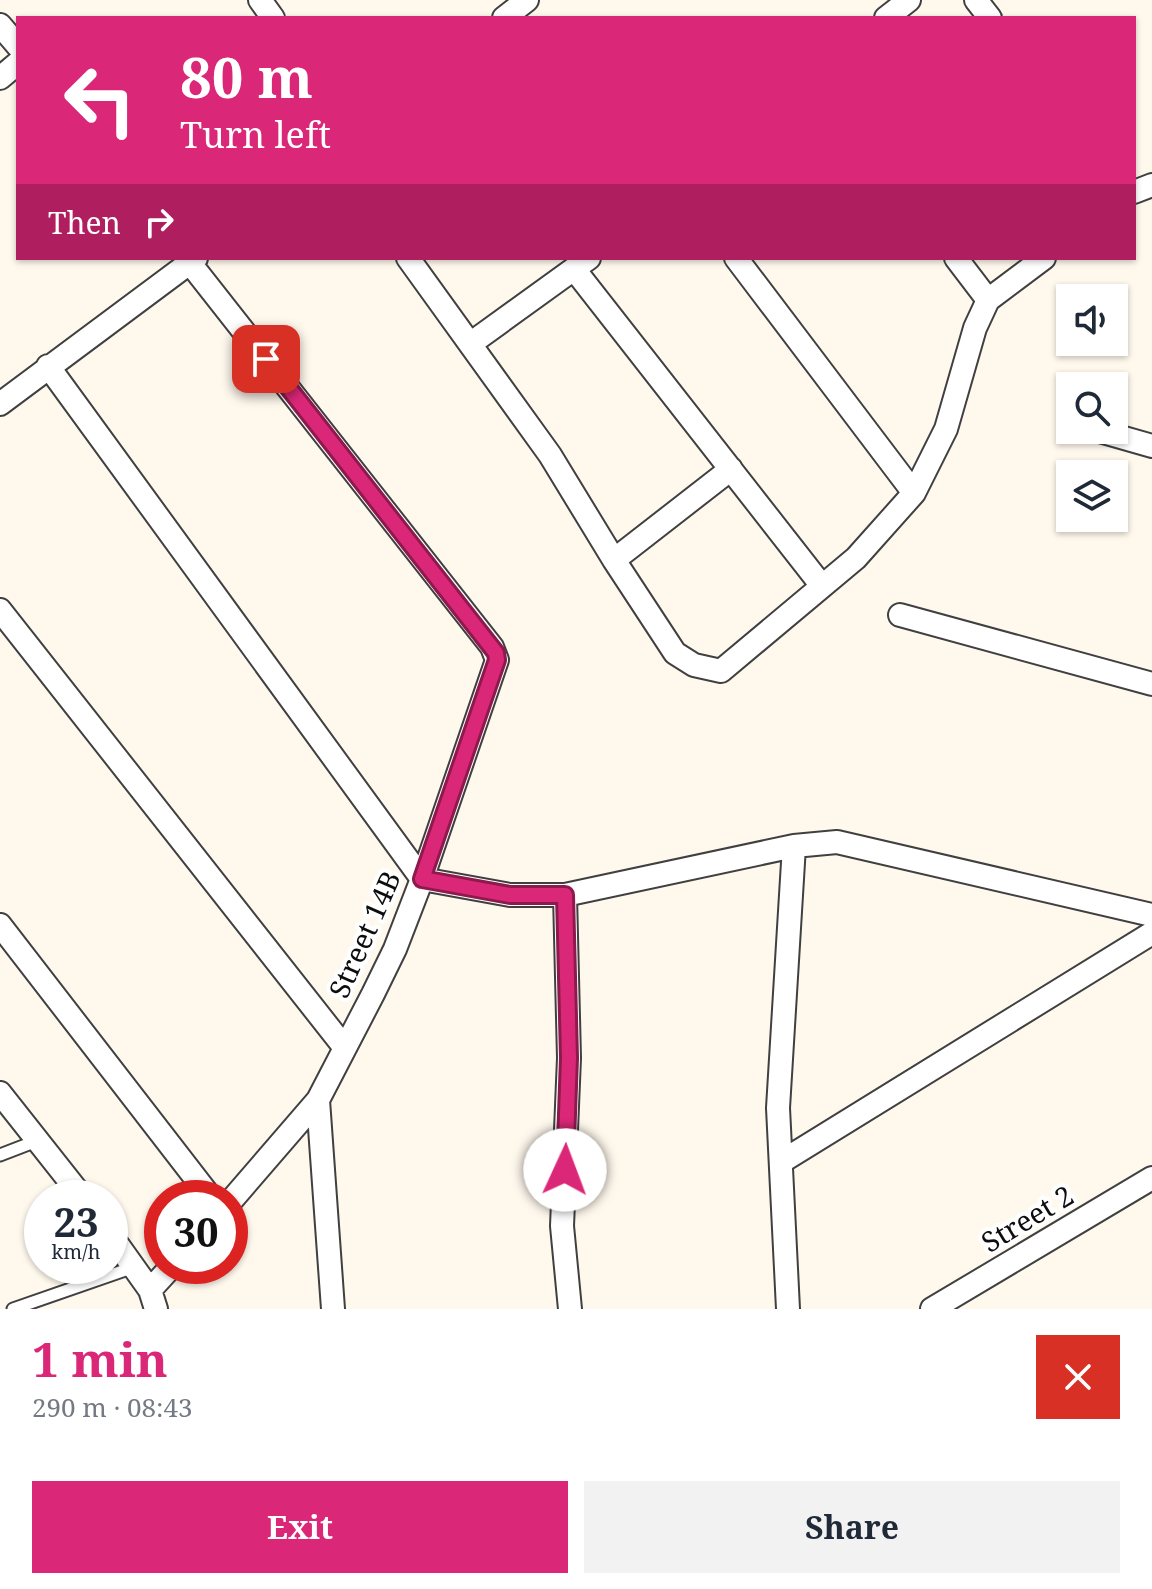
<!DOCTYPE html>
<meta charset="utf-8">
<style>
:root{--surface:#fff;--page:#f2f2f3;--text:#1f2937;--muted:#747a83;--accent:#db2777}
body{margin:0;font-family:"Noto Serif",serif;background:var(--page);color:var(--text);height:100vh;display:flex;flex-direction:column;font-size:30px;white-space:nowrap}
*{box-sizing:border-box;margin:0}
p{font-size:26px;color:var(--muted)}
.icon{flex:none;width:44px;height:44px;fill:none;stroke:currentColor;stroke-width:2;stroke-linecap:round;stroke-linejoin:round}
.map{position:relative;height:1309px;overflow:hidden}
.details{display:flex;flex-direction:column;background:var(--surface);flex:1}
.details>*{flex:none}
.guide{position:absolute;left:16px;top:16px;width:1120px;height:244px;border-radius:0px;box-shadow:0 2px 6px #0004;background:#db2777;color:#fff;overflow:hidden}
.fabs{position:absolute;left:1056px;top:284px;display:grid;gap:16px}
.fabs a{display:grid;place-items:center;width:72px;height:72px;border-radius:0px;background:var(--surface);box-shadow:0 2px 6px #0004;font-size:40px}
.speed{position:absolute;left:24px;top:1180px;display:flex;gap:16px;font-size:40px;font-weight:700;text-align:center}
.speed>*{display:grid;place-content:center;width:104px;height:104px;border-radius:50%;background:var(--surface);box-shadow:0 2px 6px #0004;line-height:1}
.speed small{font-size:20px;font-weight:400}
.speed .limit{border:12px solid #d22;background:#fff;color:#111}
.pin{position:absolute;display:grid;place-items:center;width:68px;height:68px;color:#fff;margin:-34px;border-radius:16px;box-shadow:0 4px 12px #0006}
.me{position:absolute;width:88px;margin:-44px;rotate:2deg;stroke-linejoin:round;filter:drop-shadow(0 0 6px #0008)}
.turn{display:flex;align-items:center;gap:28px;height:168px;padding:0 32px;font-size:36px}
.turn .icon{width:104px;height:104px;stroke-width:2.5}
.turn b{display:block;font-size:56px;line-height:68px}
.then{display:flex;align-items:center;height:76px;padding:0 32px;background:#0003;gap:16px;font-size:30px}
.round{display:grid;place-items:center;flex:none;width:84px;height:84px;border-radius:0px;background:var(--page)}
.headline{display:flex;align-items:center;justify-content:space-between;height:136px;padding:0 32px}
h1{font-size:48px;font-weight:700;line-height:60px;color:var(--accent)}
.button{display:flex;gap:16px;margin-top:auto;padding:16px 32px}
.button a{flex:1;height:92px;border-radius:0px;background:var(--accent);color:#fff;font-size:32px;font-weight:700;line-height:92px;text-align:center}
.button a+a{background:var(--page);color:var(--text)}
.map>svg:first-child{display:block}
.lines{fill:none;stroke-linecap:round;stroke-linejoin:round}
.lane-casing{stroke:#404040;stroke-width:15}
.street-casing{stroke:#404040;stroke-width:26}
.lane{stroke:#fff;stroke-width:11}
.street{stroke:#fff;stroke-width:22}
.route-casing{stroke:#8e194d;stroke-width:20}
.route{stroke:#db2777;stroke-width:14}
.labels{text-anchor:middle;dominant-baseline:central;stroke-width:8;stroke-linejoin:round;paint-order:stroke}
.street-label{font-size:28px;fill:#0d0d0d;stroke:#fff}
</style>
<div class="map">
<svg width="1152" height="1309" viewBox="0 0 1152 1309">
<rect width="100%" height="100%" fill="#fff8ed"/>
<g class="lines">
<g class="lane-casing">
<path id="lane" d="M0,1155L39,1140
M13,1309L134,1267"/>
</g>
<g class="street-casing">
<path id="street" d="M260,0L273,18
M976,0L990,18
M504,18L527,0
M886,18L909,0
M0,25L18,46
M0,78L18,63
M1134,192L1152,185
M186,258L492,647L497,660L422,879L395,949L373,994L318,1100L230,1202
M408,258L550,455L614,560L675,653L694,665L721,671L856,558L914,493L946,429L975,328L988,300L1044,258
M736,258L914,493
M956,258L988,300
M574,269L822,586
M470,344L589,258
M48,366L422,879L510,895H565L794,846L837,842L1152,915
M0,404L196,258
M1096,430L1152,446
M614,560L731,469
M0,610L345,1048
M900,615L1152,684
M565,895L569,1058L562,1226L570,1309
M0,925L211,1198
M0,1093L83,1198
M318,1100L333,1309
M781,1162L1152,933
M110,1234L150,1290L156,1309
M150,1290L172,1266
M788,1309L778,1108L794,846
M932,1309L1152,1178"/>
</g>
<use href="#lane" class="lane"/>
<use href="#street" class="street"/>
</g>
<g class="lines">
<g class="route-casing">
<path id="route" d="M266,359L496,653L497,660L422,879L510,895H565L569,1058L565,1170"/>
</g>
<use href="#route" class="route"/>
</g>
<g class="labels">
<g class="street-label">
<text transform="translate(364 934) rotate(-66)">Street 14B</text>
<text transform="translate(1027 1218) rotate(-31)">Street 2</text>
</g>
</g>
</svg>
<div class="fabs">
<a><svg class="icon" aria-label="sound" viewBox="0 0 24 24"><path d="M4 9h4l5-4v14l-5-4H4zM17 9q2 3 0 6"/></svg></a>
<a><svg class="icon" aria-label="search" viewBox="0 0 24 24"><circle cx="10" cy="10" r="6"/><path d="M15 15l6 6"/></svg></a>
<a><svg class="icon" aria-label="layers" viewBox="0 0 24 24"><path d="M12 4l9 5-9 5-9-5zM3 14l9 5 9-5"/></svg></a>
</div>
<div class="speed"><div>23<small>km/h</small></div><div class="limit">30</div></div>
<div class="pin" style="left:266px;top:359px;background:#d93025"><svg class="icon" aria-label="arrive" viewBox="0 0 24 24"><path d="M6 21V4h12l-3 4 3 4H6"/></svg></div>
<svg class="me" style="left:565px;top:1170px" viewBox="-20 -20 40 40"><circle r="19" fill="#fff"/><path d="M0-13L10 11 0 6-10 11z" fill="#db2777"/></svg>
<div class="guide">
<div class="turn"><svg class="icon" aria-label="left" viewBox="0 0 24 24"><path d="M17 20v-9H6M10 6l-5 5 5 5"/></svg><div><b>80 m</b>Turn left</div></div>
<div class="then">Then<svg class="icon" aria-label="right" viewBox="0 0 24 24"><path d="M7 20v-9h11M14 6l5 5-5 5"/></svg></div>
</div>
</div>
<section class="details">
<div class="headline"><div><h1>1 min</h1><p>290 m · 08:43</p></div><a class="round" style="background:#d93025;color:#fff"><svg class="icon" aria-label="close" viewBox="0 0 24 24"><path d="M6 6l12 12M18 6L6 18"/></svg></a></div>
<div class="button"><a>Exit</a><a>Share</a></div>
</section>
